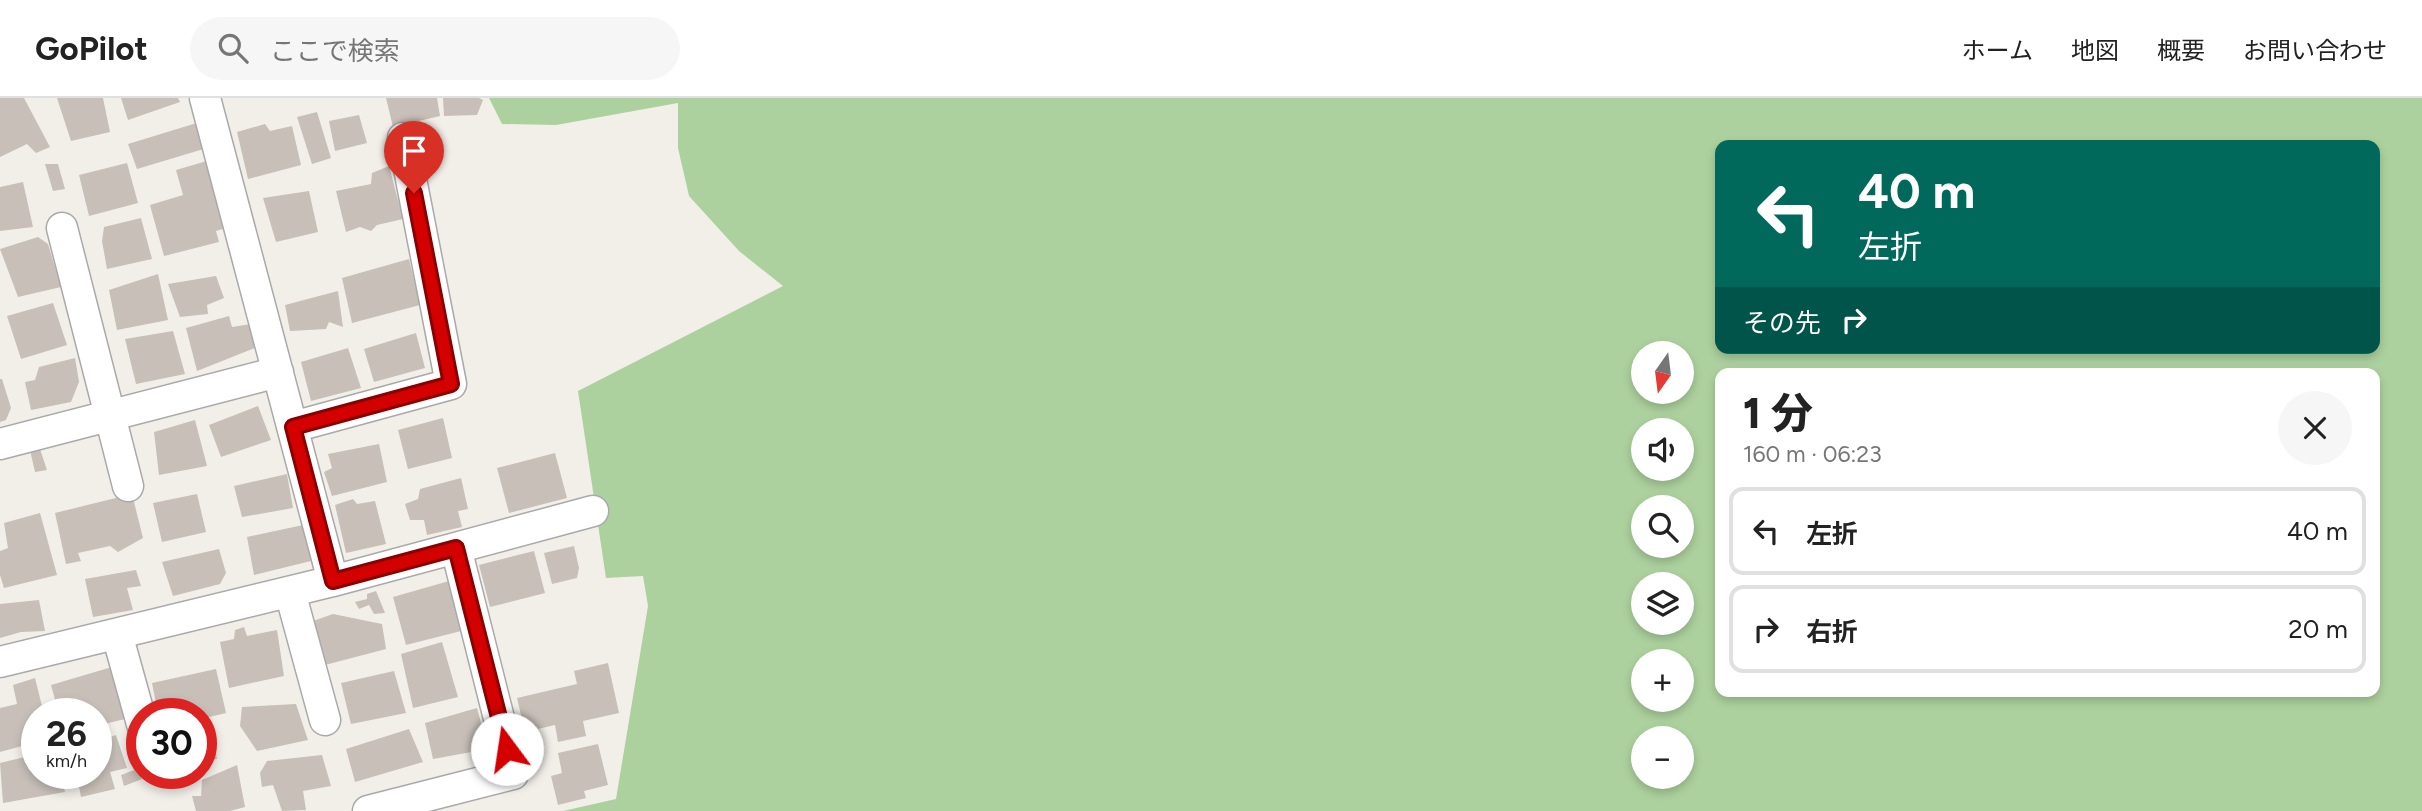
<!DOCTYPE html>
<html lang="ja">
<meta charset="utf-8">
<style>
:root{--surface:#fff;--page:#f6f6f6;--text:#222;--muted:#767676;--line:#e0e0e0}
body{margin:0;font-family:Figtree,"Noto Sans JP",sans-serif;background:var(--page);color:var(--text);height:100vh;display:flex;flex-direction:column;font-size:26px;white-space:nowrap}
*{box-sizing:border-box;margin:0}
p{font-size:23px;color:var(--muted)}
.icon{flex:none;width:38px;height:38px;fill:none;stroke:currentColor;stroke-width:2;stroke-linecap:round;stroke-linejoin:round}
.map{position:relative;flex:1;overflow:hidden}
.panel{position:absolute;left:1715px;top:270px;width:665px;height:329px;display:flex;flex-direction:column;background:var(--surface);border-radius:14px;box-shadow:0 4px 10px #0003}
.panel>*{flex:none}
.hud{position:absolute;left:1715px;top:42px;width:665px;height:214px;border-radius:14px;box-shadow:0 4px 10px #0003;background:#00695c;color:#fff;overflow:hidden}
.needle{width:46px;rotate:194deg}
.buttons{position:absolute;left:1631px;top:243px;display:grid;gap:14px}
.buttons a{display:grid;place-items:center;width:63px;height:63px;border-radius:50%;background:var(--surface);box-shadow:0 4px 10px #0003;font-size:35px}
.speed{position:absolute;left:21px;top:600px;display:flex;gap:14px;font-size:35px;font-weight:700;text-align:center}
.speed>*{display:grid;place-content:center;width:91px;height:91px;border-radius:50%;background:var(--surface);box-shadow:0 4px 10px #0003;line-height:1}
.speed small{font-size:18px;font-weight:400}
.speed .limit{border:10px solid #d22;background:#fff;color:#111}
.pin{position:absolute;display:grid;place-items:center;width:60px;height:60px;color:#fff;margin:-72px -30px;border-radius:50% 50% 50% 0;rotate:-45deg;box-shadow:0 0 7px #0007}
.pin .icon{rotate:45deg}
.me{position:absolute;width:77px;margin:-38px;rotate:346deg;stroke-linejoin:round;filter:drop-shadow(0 0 5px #0008)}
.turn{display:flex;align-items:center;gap:24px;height:147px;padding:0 28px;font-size:32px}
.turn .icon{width:91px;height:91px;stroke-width:2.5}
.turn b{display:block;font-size:49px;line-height:60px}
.then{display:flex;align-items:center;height:66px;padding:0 28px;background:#0003;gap:14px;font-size:26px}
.round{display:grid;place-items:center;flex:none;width:74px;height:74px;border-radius:37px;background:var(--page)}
.summary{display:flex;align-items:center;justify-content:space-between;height:119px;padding:0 28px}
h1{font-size:42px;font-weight:800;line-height:52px}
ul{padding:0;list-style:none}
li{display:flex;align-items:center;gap:21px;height:88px;margin:0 14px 10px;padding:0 14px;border:4px solid var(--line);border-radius:14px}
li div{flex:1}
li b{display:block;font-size:26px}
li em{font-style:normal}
header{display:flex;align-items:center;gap:42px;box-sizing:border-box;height:98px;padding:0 35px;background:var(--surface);border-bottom:2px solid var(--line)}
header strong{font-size:33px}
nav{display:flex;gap:38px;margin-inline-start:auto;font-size:24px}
.search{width:490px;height:63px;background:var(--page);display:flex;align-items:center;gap:18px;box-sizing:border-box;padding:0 24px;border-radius:38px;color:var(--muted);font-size:26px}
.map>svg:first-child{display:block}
.forest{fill:#add19e;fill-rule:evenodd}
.building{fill:#c7bfb8}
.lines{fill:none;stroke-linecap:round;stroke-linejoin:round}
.minor-casing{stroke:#a9a9a9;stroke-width:33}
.minor{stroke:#fff;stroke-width:30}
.route-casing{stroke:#8a0000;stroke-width:18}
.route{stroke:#d40000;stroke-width:12}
</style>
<header>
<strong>GoPilot</strong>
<div class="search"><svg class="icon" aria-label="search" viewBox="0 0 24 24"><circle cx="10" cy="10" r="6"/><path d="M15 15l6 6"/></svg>ここで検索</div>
<nav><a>ホーム</a><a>地図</a><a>概要</a><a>お問い合わせ</a></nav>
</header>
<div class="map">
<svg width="2422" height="713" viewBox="0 0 2422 713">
<rect width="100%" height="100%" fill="#f2efe9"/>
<path class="forest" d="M489,0H2422V713H563L616,701L648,508L643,478L606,480L578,293L783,188L739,153L689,98L678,50V5L556,27L502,26ZM1720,47H2375V250H1720ZM1643,256H1682V294H1643ZM1720,275H2375V593H1720ZM1643,332H1682V371H1643ZM1643,410H1682V448H1643ZM1643,486H1682V525H1643ZM1643,564H1682V602H1643ZM1643,640H1682V679H1643Z"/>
<path class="building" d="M0,0H24L50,49L36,55L27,46L0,59Z
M57,0H103L110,34L71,43Z
M121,0H178L180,4L128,22Z
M386,0H437L440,18L393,29Z
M443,0H479L483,2L477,17L444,18Z
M317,14L331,60L312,66L297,19Z
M359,17L367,45L335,53L329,23Z
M200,24L207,50L137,71L128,46Z
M265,26L270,33L292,28L301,67L248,81L237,34Z
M210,62L226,130L216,133L219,144L164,158L150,107L183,97L176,72Z
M127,65L138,105L89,118L79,77Z
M45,66H58L65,91L53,93Z
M389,68L403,121L377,127L371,133L360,129L346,134L336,93L371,86L372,75Z
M23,84L33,129L0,133V89Z
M309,93L318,134L276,144L263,100Z
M141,120L152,161L107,171L102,143L104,129Z
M38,139L48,146L61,189L18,199L0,151Z
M409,161L420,207L352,225L342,180Z
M158,176L168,222L117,232L109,192Z
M216,178L224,200L207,207L208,216L180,219L168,186Z
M338,193L343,229L329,224L326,231L290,233L285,207Z
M53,205L67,247L21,261L7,218Z
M229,218L232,229L251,226L257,249L197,273L186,230Z
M173,233L185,276L136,286L125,241Z
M416,235L425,270L374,284L364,251Z
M348,250L361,290L311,303L301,264Z
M75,260L79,284L71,304L31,312L25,284L35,282L39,269Z
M0,281H2L11,310L6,322L0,324Z
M258,308L271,342L221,359L209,327Z
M443,320L452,360L408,371L398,332Z
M195,322L207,368L159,377L154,334Z
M379,346L387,384L332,398L324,374L332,370L328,356Z
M40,351L47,372L35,374L30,352Z
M555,355L567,400L509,415L497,370Z
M287,376L293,410L242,419L234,388Z
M461,380L468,411L458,413L462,429L427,437L424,422H410L405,406L418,401L420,391Z
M132,396L143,440L118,454L110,448L78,455L81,463L66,466L55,415Z
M197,396L206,434L162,444L153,405Z
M353,401L357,406L375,403L386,446L346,455L335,407Z
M40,415L57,477L4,490L0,477V453L8,450L4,425Z
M303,427L311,463L254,477L247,439Z
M574,448L579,470L577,480L552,486L544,455Z
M219,451L226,475L220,486L173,498L162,464Z
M534,453L545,495L490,509L479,467Z
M136,472L141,488L127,490L133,512L93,519L85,481Z
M449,483L461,533L406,547L393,499Z
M376,493L385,515L374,516L369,507L359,511L355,504L367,501V496Z
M39,502L45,533L21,534L0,540V506Z
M333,516L382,526L386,551L325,567L313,523Z
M244,529L247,538L277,532L284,578L229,590L220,544L234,541L235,532Z
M442,544L458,599L413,610L401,556Z
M608,565L619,615L583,623L586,638L558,644L555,627L525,634L517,600L577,586L574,573Z
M112,569L125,621L96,628V616H59L51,587Z
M216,571L226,615L201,621V616H158L152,585Z
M394,573L406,615L351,626L341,585Z
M35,580L44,616H37V644L0,654V610L17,606L13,587Z
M296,606L308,642L257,653L240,628L242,609Z
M477,610L488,651L433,661L425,625Z
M409,631L423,664L355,684L346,651Z
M116,637L127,670L110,674L115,691L81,699L77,679L81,676H96V644Z
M213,641L217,661L201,664V643Z
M598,646L608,687L584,693L586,700L558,707L551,678L562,675L558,655Z
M37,656V676H60L65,694L3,705L0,665Z
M322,657L331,688L303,693L306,712L282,713L273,687L262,689L260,675L267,663Z
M237,667L245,709L230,713H196L192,698H201L202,682Z
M137,671L142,681L124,688L121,677Z"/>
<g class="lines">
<g class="minor-casing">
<path id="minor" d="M62,130L128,388
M293,329L451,286L403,40
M0,346L278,274
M333,483L593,413
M290,494L325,622
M117,536L142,626
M0,564L333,483L205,0
M368,713L513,676L456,450"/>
</g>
<use href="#minor" class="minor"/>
</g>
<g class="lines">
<g class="route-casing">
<path id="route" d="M414,95L451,286L293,329L333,483L456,450L507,651"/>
</g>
<use href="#route" class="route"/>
</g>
</svg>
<div class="buttons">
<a><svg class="needle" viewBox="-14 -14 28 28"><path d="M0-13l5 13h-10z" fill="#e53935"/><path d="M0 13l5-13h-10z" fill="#767676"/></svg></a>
<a><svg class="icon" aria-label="sound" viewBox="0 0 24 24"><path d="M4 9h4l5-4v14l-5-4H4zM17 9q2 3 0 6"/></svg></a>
<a><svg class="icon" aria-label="search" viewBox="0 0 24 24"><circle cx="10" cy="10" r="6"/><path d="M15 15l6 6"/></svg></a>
<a><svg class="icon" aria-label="layers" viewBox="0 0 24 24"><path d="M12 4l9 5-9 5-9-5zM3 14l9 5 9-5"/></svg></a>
<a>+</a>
<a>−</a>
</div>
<div class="speed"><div>26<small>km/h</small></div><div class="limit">30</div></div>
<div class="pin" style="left:414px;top:95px;background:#d93025"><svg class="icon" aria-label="arrive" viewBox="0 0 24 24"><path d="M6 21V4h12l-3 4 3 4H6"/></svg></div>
<svg class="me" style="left:507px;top:651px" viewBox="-20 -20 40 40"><circle r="19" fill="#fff"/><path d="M0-13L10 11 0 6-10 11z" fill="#d40000"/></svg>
<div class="hud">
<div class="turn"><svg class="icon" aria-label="left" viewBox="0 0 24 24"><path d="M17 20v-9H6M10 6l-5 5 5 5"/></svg><div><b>40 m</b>左折</div></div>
<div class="then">その先<svg class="icon" aria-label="right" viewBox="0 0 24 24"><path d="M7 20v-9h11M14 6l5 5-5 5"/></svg></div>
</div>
<section class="panel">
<div class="summary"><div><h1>1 分</h1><p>160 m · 06:23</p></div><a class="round"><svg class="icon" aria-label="close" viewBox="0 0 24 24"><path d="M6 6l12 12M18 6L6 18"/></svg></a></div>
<ul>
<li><svg class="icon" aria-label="left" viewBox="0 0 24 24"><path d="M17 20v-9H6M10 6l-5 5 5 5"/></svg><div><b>左折</b></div><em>40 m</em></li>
<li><svg class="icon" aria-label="right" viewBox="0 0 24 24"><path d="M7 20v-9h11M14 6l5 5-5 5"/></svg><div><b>右折</b></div><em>20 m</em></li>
</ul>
</section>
</div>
